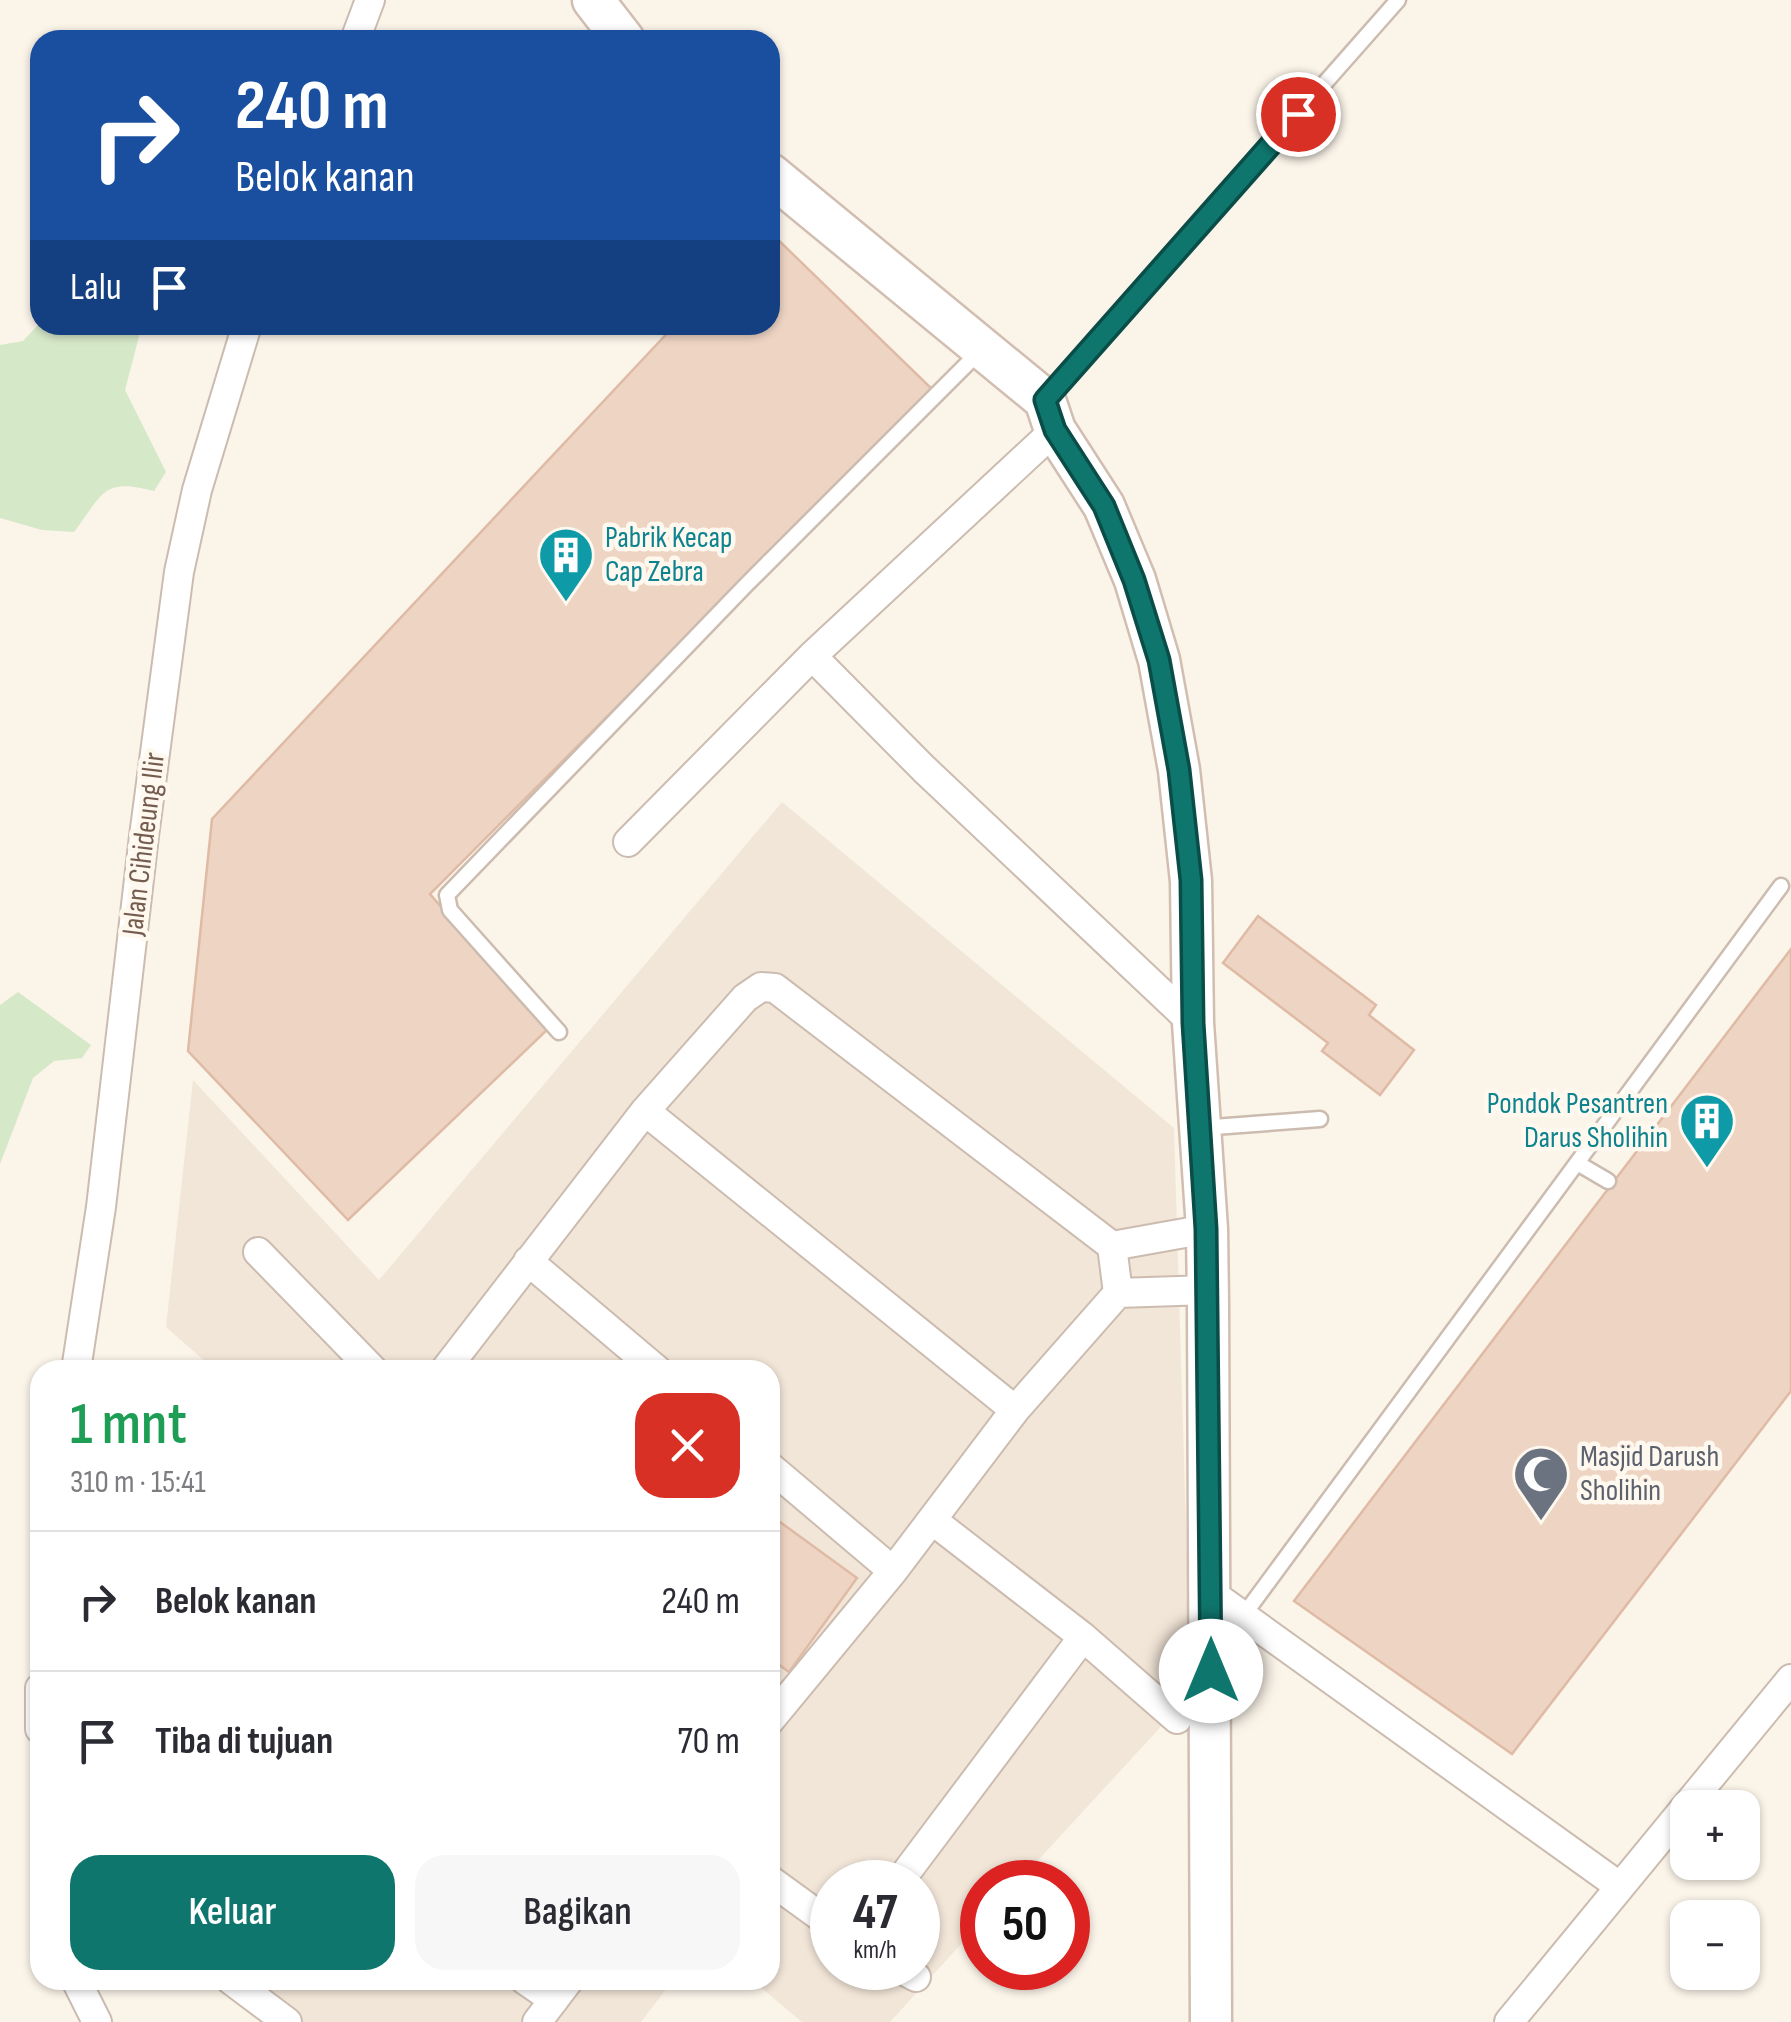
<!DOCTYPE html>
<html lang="id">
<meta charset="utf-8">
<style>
:root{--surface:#fff;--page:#f7f7f7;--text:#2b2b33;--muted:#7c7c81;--line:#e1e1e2;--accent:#0f766e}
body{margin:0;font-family:"Sofia Sans Condensed",sans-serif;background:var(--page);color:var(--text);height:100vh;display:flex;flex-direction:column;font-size:38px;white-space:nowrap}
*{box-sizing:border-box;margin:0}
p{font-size:32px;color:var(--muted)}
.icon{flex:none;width:55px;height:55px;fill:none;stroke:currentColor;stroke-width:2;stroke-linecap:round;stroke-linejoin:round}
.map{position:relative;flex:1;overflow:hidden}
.panel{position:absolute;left:30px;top:1360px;width:750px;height:630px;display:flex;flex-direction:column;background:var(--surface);border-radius:30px;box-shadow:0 2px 8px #0004}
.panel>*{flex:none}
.banner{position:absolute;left:30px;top:30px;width:750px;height:305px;border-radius:30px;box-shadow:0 2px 8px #0004;background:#1a4fa0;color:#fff;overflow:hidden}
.buttons{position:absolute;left:1670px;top:1790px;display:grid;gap:20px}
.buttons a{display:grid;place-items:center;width:90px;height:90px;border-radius:20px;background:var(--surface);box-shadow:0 2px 8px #0004;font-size:50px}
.speed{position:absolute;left:810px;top:1860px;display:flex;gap:20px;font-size:50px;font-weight:700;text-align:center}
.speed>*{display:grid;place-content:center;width:130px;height:130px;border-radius:50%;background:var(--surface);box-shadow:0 2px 8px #0004;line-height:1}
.speed small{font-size:25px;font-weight:400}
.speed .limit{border:15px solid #d22;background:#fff;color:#111}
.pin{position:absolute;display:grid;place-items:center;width:85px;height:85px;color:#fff;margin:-42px;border:5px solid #fff;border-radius:50%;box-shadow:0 2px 10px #0007}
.me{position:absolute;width:110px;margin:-55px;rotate:0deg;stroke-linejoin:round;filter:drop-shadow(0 0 8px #0008)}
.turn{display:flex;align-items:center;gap:35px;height:210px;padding:0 40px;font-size:45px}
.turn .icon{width:130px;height:130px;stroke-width:2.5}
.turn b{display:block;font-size:70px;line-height:85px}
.then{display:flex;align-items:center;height:95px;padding:0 40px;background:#0003;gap:20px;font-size:38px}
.round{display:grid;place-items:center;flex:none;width:105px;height:105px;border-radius:30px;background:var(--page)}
.summary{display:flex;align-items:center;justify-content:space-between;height:170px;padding:0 40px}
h1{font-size:60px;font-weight:600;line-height:75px;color:#1e9e55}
.cta{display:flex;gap:20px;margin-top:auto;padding:20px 40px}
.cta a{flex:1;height:115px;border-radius:30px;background:var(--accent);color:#fff;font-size:40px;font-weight:600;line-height:115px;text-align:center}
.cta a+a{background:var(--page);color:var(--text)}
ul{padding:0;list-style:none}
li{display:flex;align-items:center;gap:30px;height:140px;padding:0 40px;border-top:2px solid var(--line)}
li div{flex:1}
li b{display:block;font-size:38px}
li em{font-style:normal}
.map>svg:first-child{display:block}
.residential{fill:#f2e6d8;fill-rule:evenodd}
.green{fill:#d5e8c8}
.building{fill:#eed4c3;stroke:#dfbba5;stroke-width:2.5}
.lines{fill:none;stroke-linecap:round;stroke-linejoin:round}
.service-casing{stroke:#ccbcb0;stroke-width:19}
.minor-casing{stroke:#ccbcb0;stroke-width:32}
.secondary-casing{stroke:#d1beb0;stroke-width:45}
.service{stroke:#fff;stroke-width:14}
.minor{stroke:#fff;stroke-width:28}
.secondary{stroke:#fff;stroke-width:40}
.route-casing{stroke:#0a4d48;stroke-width:25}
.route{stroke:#0f766e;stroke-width:18}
.labels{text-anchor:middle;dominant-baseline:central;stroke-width:9;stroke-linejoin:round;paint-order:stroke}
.culture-label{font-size:30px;fill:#0d838f;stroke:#fef8ef;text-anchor:start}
.street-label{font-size:30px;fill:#745c4f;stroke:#fef8ef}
.worship-label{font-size:30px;fill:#5b616d;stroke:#fef8ef;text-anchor:start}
</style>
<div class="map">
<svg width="1791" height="2022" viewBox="0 0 1791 2022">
<rect width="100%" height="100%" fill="#fbf4e9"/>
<path class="residential" d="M782,802L1174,1128L1191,1694L1018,1882H982V1921L890,2022H802L752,1980H770V1370H215L166,1327L193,1080L379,1280ZM832,1882H918V1968H832Z
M270,1980H673L641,2022H276Z"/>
<path class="green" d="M40,323L142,325L125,390L166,472L154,491C102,477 103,494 74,532L42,530L0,518V345L23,341Z
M18,992L91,1045L82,1058L54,1061L33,1078L0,1164V1005Z"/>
<path class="building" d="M770,232L933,390L430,894L548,1029L348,1220L188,1051L212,819L675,325H770Z
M1258,916L1376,1005L1369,1015L1414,1050L1380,1095L1322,1051L1328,1043L1223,963Z
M1791,949V1391L1512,1754L1294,1601Z
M780,1522L857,1578L789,1672L770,1658V1535Z"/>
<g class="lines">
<g class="service-casing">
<path id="service" d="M1049,396L1398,0
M559,1032L450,910L447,895L746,585L981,350
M1201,1128L1320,1119
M1579,1164L1608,1181
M1243,1616L1781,886"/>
</g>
<g class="minor-casing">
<path id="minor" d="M355,40L370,0
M812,656L924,769L1193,1023
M628,842L812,656L1055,430
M645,1111L1015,1410
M258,1252L373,1370
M528,1261L657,1370
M1118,1293L1208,1290
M76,1370L101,1207L144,836L179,572L197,490L247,325
M445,1370L645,1111L745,998L761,987L775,988L1112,1246L1207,1229
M770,1467L893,1571
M932,1520L1083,1637L1177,1719
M1211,1593L1619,1886
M40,1688V1729
M770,1720L893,1571L1015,1410L1118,1293L1112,1246
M770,1880L832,1925
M899,1882L1083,1637
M899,1968L916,1977
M76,1980L97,2022
M231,1980L287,2022
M525,1980L554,2000
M537,2022L569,1980
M1509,2022L1791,1679"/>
</g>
<g class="secondary-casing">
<path id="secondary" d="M593,0L624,40
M770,174L1045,400L1055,430L1104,506L1135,580L1159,660L1179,770L1191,881L1193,1023L1207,1229L1208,1304L1211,2022"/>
</g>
<use href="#service" class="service"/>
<use href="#minor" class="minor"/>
<use href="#secondary" class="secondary"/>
</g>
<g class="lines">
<g class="route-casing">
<path id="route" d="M1211,1671L1206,1229L1193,1023L1191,880L1179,770L1159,660L1134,580L1104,506L1055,430L1045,400L1298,114"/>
</g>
<use href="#route" class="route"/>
</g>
<defs>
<g id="building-pin" transform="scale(2.875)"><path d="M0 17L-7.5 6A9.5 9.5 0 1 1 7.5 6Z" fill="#0f9aa8" stroke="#fef8ef"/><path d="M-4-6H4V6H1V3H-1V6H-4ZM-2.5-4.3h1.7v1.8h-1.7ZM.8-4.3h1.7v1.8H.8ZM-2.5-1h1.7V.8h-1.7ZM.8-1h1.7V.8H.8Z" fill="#fff"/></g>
<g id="mosque-pin" transform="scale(2.875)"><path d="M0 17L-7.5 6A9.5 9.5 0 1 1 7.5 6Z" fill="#6b7280" stroke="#fef8ef"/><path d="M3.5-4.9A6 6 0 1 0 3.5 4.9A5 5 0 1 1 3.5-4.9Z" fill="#fff"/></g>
</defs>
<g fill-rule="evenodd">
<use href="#building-pin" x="566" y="555"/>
<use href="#building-pin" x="1707" y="1121"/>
<use href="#mosque-pin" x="1541" y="1474"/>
</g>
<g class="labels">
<g class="culture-label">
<text x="605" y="538">Pabrik Kecap<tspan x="605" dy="34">Cap Zebra</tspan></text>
<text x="1668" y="1104" text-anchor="end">Pondok Pesantren<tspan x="1668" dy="34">Darus Sholihin</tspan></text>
</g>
<g class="street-label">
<text transform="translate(144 844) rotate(-83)">Jalan Cihideung Ilir</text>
</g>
<g class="worship-label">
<text x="1580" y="1457">Masjid Darush<tspan x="1580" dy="34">Sholihin</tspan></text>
</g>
</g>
</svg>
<div class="buttons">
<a>+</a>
<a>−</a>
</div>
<div class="speed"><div>47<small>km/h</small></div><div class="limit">50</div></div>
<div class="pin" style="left:1298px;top:114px;background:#d93025"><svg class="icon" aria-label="arrive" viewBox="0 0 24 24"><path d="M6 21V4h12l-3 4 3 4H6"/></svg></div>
<svg class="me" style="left:1211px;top:1671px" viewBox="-20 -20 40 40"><circle r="19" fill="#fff"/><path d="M0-13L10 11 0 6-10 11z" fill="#0f766e"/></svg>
<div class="banner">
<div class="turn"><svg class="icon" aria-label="right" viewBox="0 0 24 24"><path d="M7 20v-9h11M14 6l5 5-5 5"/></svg><div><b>240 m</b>Belok kanan</div></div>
<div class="then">Lalu<svg class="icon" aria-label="arrive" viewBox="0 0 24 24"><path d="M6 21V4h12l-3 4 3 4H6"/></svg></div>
</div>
<section class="panel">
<div class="summary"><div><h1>1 mnt</h1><p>310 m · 15:41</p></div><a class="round" style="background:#d93025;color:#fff"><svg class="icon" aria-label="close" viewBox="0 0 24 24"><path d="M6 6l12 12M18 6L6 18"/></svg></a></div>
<ul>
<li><svg class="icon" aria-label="right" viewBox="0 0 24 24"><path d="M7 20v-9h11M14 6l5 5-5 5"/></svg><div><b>Belok kanan</b></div><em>240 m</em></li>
<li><svg class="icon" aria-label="arrive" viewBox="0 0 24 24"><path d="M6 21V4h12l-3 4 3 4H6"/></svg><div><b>Tiba di tujuan</b></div><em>70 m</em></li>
</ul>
<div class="cta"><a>Keluar</a><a>Bagikan</a></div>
</section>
</div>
